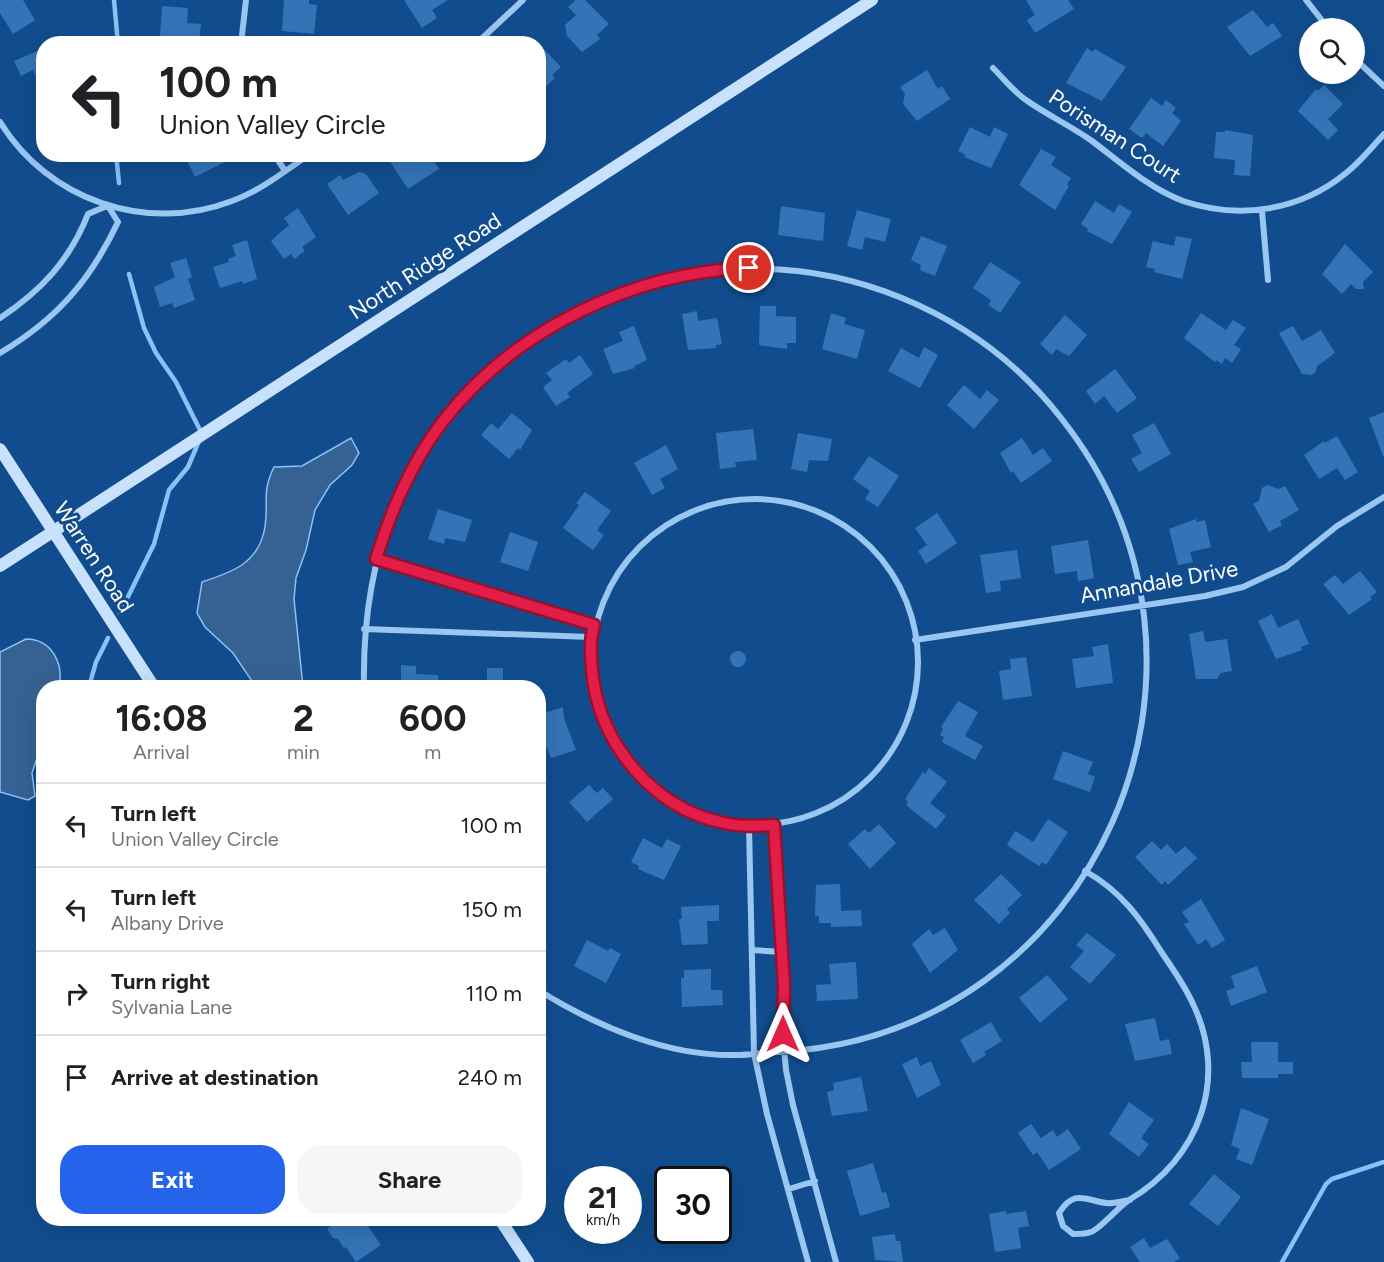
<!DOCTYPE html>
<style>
:root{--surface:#fff;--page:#f6f6f6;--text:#202124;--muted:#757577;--line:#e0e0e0;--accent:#2563eb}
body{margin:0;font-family:Figtree,sans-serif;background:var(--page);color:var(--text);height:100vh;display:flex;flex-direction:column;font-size:22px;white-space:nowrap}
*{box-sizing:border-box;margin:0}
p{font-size:20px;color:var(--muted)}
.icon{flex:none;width:33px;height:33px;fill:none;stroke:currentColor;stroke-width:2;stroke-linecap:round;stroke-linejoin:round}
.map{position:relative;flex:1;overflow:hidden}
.side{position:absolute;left:36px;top:680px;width:510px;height:546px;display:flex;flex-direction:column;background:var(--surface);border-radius:24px;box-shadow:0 6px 24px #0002}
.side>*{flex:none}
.hud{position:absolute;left:36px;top:36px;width:510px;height:126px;border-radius:24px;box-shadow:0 6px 24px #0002;background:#fff;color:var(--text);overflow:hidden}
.buttons{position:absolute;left:1299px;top:18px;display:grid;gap:12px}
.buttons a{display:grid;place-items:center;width:66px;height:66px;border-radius:50%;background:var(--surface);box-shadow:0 6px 24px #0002;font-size:30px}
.speed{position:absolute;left:564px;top:1166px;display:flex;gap:12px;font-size:30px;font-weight:700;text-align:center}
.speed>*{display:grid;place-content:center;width:78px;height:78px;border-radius:50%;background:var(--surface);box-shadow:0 6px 24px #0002;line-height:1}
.speed small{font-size:15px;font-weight:400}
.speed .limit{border:3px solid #111;border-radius:9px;background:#fff;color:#111}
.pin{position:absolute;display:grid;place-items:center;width:51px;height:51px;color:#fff;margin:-26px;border:3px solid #fff;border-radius:50%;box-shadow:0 2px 6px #0007}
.me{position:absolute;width:66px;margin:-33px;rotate:0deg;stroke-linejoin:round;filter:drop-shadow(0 0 4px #0008)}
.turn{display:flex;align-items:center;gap:21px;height:126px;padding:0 24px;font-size:27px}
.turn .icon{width:78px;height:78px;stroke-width:2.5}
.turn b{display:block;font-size:42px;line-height:51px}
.eta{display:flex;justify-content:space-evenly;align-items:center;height:102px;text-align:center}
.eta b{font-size:36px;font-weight:700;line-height:42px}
.button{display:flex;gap:12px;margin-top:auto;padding:12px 24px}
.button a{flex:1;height:69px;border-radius:24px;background:var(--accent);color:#fff;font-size:24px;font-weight:700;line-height:69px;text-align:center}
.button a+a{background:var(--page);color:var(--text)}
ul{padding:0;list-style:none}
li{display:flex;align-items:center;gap:18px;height:84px;padding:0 24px;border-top:2px solid var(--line)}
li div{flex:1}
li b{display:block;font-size:22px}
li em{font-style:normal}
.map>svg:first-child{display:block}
.water{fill:#356292;stroke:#8bc1f6;stroke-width:1.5}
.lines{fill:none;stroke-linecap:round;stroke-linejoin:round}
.stream{stroke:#8bc1f6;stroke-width:4.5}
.building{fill:#3474b6}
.street{stroke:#9ac6f2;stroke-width:6}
.secondary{stroke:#c8e1fc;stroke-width:12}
.route-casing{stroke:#92132f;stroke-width:15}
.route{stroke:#e11d48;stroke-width:10}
.labels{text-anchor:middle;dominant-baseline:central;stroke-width:6;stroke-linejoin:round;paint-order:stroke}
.street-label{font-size:22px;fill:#fff;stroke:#114d8e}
</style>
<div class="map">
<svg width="1384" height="1262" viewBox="0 0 1384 1262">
<rect width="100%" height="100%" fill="#114d8e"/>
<path class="water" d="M351,438L359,453L352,465L330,485L315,510L306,550L296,578L294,599L303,687H256L233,653L205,627L197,613L202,582C233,572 259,563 265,527C269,501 261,494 274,467L302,466Z
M26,639C52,639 64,664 59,687H44L43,740L32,773L35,796L28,800L0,792V652Z"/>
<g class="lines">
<path class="stream" d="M114,0L118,44
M116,154L119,183
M120,613L154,544L169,490L188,467L202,434L176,382L156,353L144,328L129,274
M89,687L96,662L108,638
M1282,1262L1326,1184L1332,1179L1384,1162"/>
</g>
<path class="building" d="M0,0H23L35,20L13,34L0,13Z
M284,0H309V4L317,5L314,34L282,31Z
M404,0H448L432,10L437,18L422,28Z
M576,0H585L609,24L597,35L600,39L582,52L567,36L565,25L576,15L568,7Z
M1026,0H1068L1074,9L1035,33L1027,20L1035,15Z
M162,6L188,8L187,23L201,24L199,40L160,37Z
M1253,10L1267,27L1273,23L1282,36L1250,56L1227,27Z
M538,43L561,67L552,75L555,78L538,94Z
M44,48V93L33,70L21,76L14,61Z
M1087,48L1093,52L1095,49L1126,67L1102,101L1066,83Z
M927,70L938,89L942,86L950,99L917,121L903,104L905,94L900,87Z
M1324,85L1343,104L1328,119L1338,130L1328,140L1298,111L1316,89L1318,91Z
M1151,98L1162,106L1166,100L1176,108L1172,113L1181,121L1163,146L1146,133L1142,138L1129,129Z
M970,127L990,137L994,127L1008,134L991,168L964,157L966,155L958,151Z
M1225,130L1253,135L1250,176L1234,175L1235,160L1214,158L1216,132H1225Z
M1041,149L1056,157L1051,165L1071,178L1067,185L1069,186L1055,210L1019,185Z
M184,154H241L195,177Z
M385,154H429L439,169L408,189Z
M359,172L366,174L379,193L348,215L327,184L340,175L343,180Z
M1095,201L1114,213L1119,204L1132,212L1112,244L1087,231L1088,229L1081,224Z
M781,206L825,213L823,241L778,235Z
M298,208L316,237L302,247L305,251L294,259L291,254L284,259L271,241L289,225L284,218Z
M857,210L891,219L885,242L865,237L862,250L847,246Z
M921,236L947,246L935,276L920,270L921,265L911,260Z
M1176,236L1192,239L1182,279L1154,272L1155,269L1146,267L1153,241L1174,246Z
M247,240L257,279L243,284L242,281L220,288L213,267L229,262L228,259L236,256L232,245Z
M1345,244L1373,272L1363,282L1364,289H1356L1351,284L1342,294L1322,274Z
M186,258L192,277L188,279L195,300L174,308L172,303L160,307L154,287L175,277L170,263Z
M990,262L1021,282L1000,313L988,305L991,300L973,288Z
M760,306H776V316L796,317V343H787V349L759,345Z
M697,311L698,321L717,318L722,344L716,345V348L688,350L682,314Z
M831,313L846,318L844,324L865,330L857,359L822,349Z
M1201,313L1226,330L1233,320L1246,328L1234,345L1241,349L1232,363L1225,358L1222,364L1216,360L1215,362L1184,338Z
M1065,315L1087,335L1069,356L1056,349L1052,355L1040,344Z
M634,326L647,360L634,366L635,368L613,374L603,349L623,341L619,332Z
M1293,326L1302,341L1321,330L1335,353L1317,366L1315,373L1311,375L1302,374L1279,333Z
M924,347L938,355L920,388L888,371L901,348L919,358Z
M580,355L593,374L567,393L570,397L556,406L543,387L552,380L546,373L566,359L569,363Z
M1115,369L1137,398L1117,413L1104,396L1095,404L1086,391Z
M964,385L980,399L987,390L999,400L974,429L947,405Z
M1384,412V456H1383L1369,418Z
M512,413L532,430L520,450L518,448L509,459L481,435L491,423L498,429Z
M1154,423L1171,454L1139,472L1131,459L1142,453L1132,435Z
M753,429L757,460L735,462L736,467L720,469L716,433Z
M798,433L832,439L828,461L809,460L807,472L791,469Z
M1337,436L1358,472L1345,480L1337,468L1319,479L1304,455L1324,441L1325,443Z
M1022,438L1033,455L1043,448L1052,461L1021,483L1013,471L1011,473L1000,453Z
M666,445L678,469L660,479L665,488L652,495L634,463Z
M869,456L899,476L878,507L865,499L870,491L853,479Z
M1267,485L1279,489L1285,486L1299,510L1280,521L1282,525L1269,532L1253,504L1259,501L1262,488Z
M585,492L611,511L597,530L604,535L593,550L563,528L579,505L576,503Z
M438,509L472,520L465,542L445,538L444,544L428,539Z
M937,513L957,543L926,564L918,551L927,545L915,528Z
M1196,519L1197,522L1205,520L1211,547L1190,552L1193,562L1178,565L1169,529Z
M510,532L538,542L528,571L500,562Z
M1088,540L1094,578L1078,581L1077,571L1055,574L1051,546Z
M1017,550L1021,578L1000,581L1001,591L986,593L980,555Z
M1360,571L1377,592L1370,597L1372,599L1349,615L1323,584L1335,575L1343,584Z
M1272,614L1278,628L1298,619L1309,644L1301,647L1302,650L1276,659L1258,621Z
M1203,631L1205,642L1227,639L1232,671L1221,673L1217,679H1196L1189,634Z
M1108,644L1113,683L1076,688L1072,659L1094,656L1092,647Z
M730 659a8 8 0 1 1 16 0a8 8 0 1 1-16 0Z
M1026,657L1032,696L1003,700L999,671L1011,669L1010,659Z
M401,665L416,666V674L438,675V687H401Z
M487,668H503V687H487Z
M958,701L978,712L965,736L983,746L975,760L942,742L944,737L940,735L943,729L941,727Z
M563,707L564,718L576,750L551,758L538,726V715Z
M1063,751L1093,762L1088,774L1095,777L1090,792L1053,779Z
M929,768L947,782L930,803L946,816L936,829L906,805L908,801L905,799L923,772L925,774Z
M589,785L597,793L603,788L613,799L587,822L569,802Z
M1048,819L1068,832L1046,865L1042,862L1039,866L1007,845L1015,831L1033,842Z
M879,824L896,843L870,869L848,844L865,829L869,833Z
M643,838L662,848L667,839L681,846L664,880L638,869L639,866L631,862Z
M1152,841L1161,850L1167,844L1176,854L1185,846L1197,858L1168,885L1165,881L1162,885L1135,857Z
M1001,874L1022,895L1007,909L1010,913L999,924L974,900Z
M840,884L841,911L861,910L862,926L831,927V923H819V916H815L816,885Z
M1201,899L1225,940L1212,948L1206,939L1198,945L1184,924L1189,922L1182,912Z
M719,905V921H707L708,944L682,945L679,919H682L681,907Z
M945,928L958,950L930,973L912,944L929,929L933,935Z
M1087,933L1116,955L1090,984L1070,967L1084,951L1076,945Z
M587,940L608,951L610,948L621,954L606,983L574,966Z
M856,962L858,999L817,1001L816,985L831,984L829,964Z
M1257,966L1267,992L1231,1006L1226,991L1235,988L1231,976Z
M711,969V990H722L723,1005L682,1007L681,978H684V970Z
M1047,975L1068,999L1040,1023L1019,998Z
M1155,1018L1160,1041L1169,1039L1172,1054L1135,1061L1125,1024Z
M991,1022L1002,1041L984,1052L986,1055L973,1063L960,1040Z
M1251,1042H1278V1062H1293V1074H1278V1078H1242L1241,1062H1252Z
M917,1057L920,1066L931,1061L941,1085L917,1098L902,1064Z
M861,1077L868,1111L832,1116L827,1092L834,1090L833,1083Z
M1129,1102L1154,1120L1141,1138L1149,1144L1139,1157L1109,1134Z
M1241,1108L1269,1119L1252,1165L1236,1159L1240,1149L1231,1145Z
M1031,1124L1041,1138L1053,1130L1057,1137L1068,1129L1081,1149L1049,1170L1037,1152L1033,1155L1018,1133Z
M873,1163L882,1193L886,1192L890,1207L860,1216L847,1171Z
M1214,1174L1241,1197L1218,1226L1189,1204Z
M1006,1211V1214L1026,1211L1029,1226L1018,1228L1021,1248L995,1252L989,1214Z
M333,1218H362L381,1245L356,1262L346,1247L344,1248L338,1239L333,1238L327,1229L336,1223Z
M895,1234L896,1241H900L903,1262L875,1260L872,1237Z
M1144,1238L1150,1248L1167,1239L1180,1258L1174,1262H1140L1130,1247Z"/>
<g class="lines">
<path class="street" d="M1306,0L1328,28
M241,44L246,0
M476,44L523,0
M1354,58L1384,86
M993,68C1004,79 1014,92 1026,100C1047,115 1071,126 1092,141C1120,162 1150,189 1183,201C1239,220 1300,211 1346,173C1360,162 1372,147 1384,134
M0,122C48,200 146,234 232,201C260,191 285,171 310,154
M274,154L285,171
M1262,211L1268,280
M0,318C41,291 70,260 88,214L107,206
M0,353C57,319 90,281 118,222L108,206
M592 662a163 163 0 1 1 326 0a163 163 0 1 1-326 0Z
M376,559L594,625
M364,629L591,637
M915,640L1205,596L1243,587L1286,567L1337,526L1384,497
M364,687C361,528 423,397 566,319C673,261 789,252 902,298C965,324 1019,364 1061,418C1257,665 1097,1035 779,1052C765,1052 751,1055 737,1055C668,1057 596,1026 538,990
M775,825L784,985L782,1025L786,1070L793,1105L836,1262
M749,826L754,1053L767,1114L808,1262
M1085,871C1121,891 1141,919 1162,953C1173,969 1185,986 1193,1004C1229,1079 1199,1159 1129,1200C1117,1208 1101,1228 1091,1232C1086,1234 1078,1234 1073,1234L1063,1226L1059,1213C1074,1189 1085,1200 1106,1203C1113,1204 1122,1201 1130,1200
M752,950L782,952
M789,1189L815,1181"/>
<path class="secondary" d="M0,449L154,687
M0,566L872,0
M499,1218L528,1262"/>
</g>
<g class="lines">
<g class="route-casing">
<path id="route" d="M749,268C634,272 515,329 444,420C412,461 391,510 376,559L594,625C589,643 591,661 593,679C602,745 653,807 720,822C738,827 756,826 774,825L784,985L783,1034"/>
</g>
<use href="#route" class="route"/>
</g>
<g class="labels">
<g class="street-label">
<text transform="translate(1115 136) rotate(33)">Porisman Court</text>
<text transform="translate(425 266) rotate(-33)">North Ridge Road</text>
<text transform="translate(94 557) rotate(57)">Warren Road</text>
<text transform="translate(1159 582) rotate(-10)">Annandale Drive</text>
</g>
</g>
</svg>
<div class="buttons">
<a><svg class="icon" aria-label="search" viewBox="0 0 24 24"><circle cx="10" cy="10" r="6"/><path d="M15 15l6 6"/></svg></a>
</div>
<div class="speed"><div>21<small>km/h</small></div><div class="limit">30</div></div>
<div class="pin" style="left:749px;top:268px;background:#d93025"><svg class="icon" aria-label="arrive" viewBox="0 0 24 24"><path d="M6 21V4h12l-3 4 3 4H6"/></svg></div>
<svg class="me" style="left:783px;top:1034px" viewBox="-20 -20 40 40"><path d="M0-17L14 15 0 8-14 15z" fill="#e11d48" stroke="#fff" stroke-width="4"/></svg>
<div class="hud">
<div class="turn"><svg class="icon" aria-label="left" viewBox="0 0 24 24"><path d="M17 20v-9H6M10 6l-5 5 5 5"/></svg><div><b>100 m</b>Union Valley Circle</div></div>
</div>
<section class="side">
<div class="eta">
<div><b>16:08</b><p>Arrival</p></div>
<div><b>2</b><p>min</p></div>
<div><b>600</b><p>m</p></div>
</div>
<ul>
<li><svg class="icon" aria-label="left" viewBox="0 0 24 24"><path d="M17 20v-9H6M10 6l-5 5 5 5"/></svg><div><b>Turn left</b><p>Union Valley Circle</p></div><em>100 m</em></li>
<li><svg class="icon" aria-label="left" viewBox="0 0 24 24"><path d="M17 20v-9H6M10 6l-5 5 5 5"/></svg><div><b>Turn left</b><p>Albany Drive</p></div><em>150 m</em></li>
<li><svg class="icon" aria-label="right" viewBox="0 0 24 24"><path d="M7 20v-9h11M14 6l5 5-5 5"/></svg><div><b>Turn right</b><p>Sylvania Lane</p></div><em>110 m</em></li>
<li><svg class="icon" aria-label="arrive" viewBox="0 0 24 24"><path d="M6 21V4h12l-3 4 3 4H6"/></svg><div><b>Arrive at destination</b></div><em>240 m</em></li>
</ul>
<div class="button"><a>Exit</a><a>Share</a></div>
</section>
</div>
